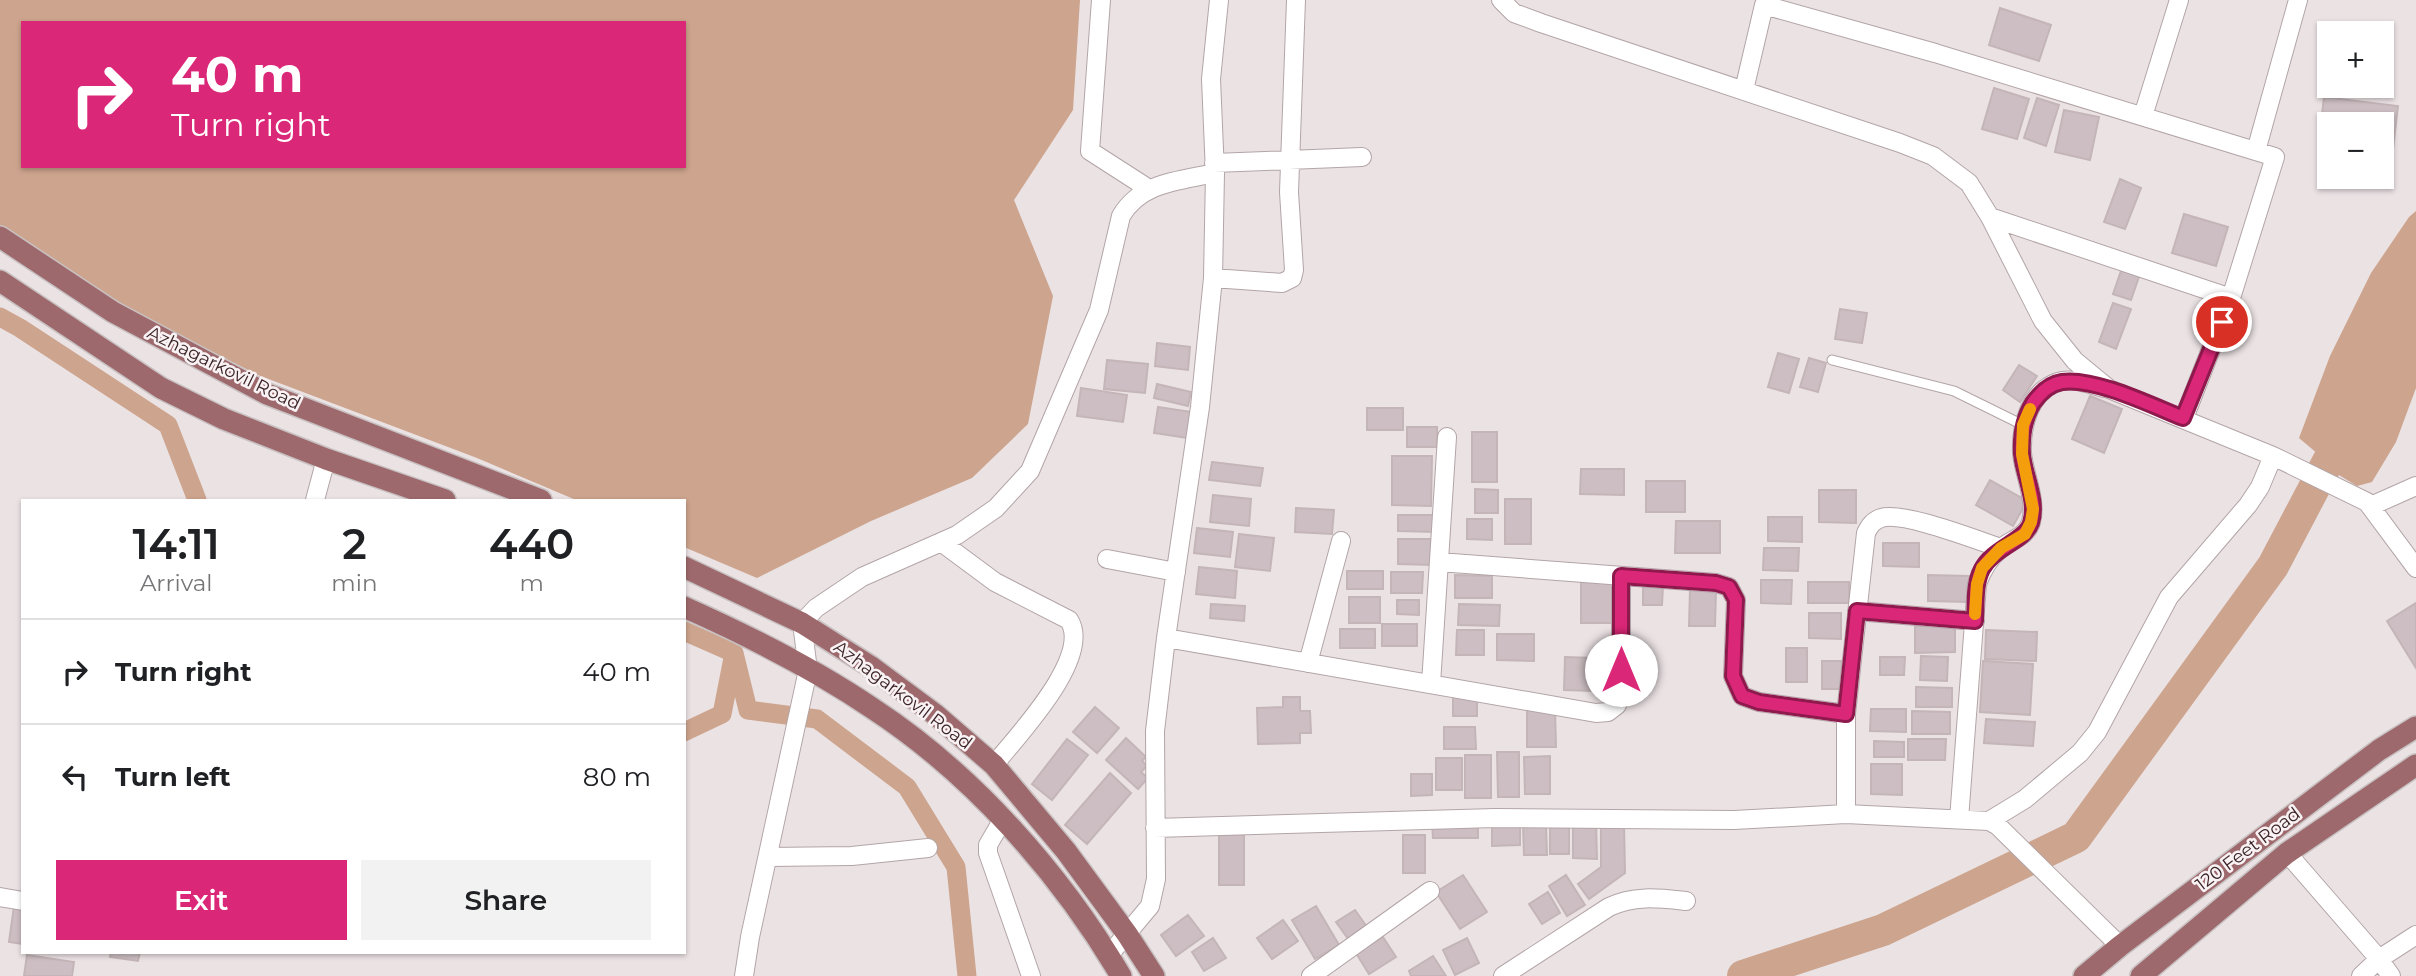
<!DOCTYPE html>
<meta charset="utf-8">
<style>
:root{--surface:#fff;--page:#f2f2f2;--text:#202124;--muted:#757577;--line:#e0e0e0;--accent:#db2777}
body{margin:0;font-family:Montserrat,sans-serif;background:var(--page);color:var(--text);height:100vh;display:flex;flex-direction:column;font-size:26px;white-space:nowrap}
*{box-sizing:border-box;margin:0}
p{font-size:23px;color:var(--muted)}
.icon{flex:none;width:38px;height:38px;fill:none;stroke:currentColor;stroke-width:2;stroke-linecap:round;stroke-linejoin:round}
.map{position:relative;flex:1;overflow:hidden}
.panel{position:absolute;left:21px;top:499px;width:665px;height:455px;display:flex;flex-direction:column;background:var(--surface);border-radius:0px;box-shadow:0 2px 5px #0004}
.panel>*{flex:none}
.banner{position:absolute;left:21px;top:21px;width:665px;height:147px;border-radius:0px;box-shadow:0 2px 5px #0004;background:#db2777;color:#fff;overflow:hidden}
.controls{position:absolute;left:2317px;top:21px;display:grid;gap:14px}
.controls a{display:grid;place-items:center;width:77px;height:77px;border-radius:0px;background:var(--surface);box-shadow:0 2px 5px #0004;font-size:35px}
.pin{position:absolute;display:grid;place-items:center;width:60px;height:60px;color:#fff;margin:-30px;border:4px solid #fff;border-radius:50%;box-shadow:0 2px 7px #0007}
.me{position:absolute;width:77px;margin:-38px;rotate:0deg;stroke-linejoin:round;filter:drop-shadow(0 0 5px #0008)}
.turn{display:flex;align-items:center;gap:24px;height:147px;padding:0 35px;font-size:32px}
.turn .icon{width:91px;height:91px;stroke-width:2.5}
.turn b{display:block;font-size:49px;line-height:60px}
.eta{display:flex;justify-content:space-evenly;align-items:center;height:119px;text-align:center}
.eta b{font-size:42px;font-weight:600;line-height:49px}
.primary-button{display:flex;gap:14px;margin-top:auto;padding:14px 35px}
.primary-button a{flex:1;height:80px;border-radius:0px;background:var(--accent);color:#fff;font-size:28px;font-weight:600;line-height:80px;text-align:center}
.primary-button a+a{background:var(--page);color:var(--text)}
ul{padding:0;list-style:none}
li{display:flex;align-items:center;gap:21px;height:105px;padding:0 35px;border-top:2px solid var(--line)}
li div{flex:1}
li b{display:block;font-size:26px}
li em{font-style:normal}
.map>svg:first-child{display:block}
.water{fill:#cda48d;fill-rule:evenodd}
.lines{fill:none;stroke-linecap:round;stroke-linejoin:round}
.canal{stroke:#cda48d;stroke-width:19}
.river{stroke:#cda48d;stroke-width:32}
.building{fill:#ccbec2;stroke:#c4b5b8;stroke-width:2}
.lane-casing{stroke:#b3a5a7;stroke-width:11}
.street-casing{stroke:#b3a5a7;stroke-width:20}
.primary-casing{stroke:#c8c1c2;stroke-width:24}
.lane{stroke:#fff;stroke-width:9}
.street{stroke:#fff;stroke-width:18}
.primary{stroke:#9e696c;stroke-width:21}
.route-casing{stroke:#8e194d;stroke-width:18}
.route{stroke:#db2777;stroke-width:12}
.slow{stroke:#f59e0b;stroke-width:12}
.labels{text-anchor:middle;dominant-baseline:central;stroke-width:5;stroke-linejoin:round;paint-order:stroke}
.street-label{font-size:18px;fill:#3b2325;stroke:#f8f2f4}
</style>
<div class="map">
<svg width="2416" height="976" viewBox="0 0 2416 976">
<rect width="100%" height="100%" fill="#ebe2e4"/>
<path class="water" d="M0,0H1080L1073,110L1014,200L1053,296L1028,424L972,478L871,521L757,578L684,547V500H576L477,458L258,375L128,309L0,226ZM23,23H684V166H23Z
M2416,211V388L2396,442L2372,482L2357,486L2319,463L2318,454L2299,438L2330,356L2371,273L2409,217Z"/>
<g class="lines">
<path class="canal" d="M0,317L20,328L168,425L197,500
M684,631L734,653L722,714L684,732
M734,653L748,710L817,719L907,787L956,867L967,976"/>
<path class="river" d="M1743,976L1883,930L2076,837L2273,566L2344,431"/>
</g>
<path class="building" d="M2000,8L2051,25L2039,61L1989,45Z
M1994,88L2029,99L2017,139L1982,129Z
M2324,97L2398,106L2393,149L2382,148V124H2329V141L2319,140Z
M2037,98L2059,105L2046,146L2024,138Z
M2064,110L2099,117L2090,160L2055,152Z
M2120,179L2141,188L2125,229L2104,222Z
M2184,214L2228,227L2216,266L2172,253Z
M2123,265L2141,271L2131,300L2113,294Z
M2113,303L2131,309L2116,349L2099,342Z
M1840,309L1867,313L1862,343L1835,339Z
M1157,343L1190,347L1188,370L1155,366Z
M1778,353L1799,359L1789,393L1768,387Z
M1809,358L1826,363L1818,392L1800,387Z
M1107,360L1148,364L1145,393L1104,389Z
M2019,365L2037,376L2020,402L2003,390Z
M1157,384L1191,392L1188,406L1154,398Z
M1081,388L1127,395L1123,422L1077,416Z
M2090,396L2122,409L2104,453L2072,439Z
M1158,407L1192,412L1188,438L1154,433Z
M1367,408H1403V430H1367Z
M1407,427H1437V447H1407Z
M1472,432H1497V482H1472Z
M1392,456H1432L1431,506L1392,505Z
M1212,462L1263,468L1260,486L1209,480Z
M1581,469H1624V495L1580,494Z
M1990,480L2027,501L2013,526L1976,505Z
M1646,481H1685V512H1646Z
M1475,489L1498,490V513H1475Z
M1819,490H1856V523L1819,522Z
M1213,495L1251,499L1249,526L1210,522Z
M1505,499H1531V544H1505Z
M1296,508L1334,510L1332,534L1295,532Z
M1398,515H1435V532L1398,531Z
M1768,517H1802V542L1768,541Z
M1467,519H1492V540L1467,539Z
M1676,521H1720V553H1675Z
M1197,528L1233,532L1230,557L1194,553Z
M1239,534L1274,538L1270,571L1235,567Z
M1398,539H1434L1433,565L1398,564Z
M1883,543H1919V567L1883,566Z
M1764,548H1799L1798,571L1763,570Z
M1199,567L1237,571L1235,598L1196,594Z
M1347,571H1383V589H1347Z
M1391,572H1423L1422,593H1391Z
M1455,575L1492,576V598H1455Z
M1928,575L1969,576V602L1928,601Z
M1761,580H1792L1791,604L1761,603Z
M1581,582H1618L1617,623H1581Z
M1808,582H1849V603H1808Z
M1643,585H1663L1662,605H1643Z
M1690,589L1716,590L1715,626H1689Z
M1349,597H1380V623H1349Z
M1397,600H1419V615L1397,614Z
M2416,603V668L2387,621Z
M1211,604L1245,606L1244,621L1210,618Z
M1459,604L1500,605L1499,626L1458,625Z
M1809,613H1841V639L1809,638Z
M1382,624H1417V646H1382Z
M1955,625V652L1915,653V626Z
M1340,629H1375V648H1340Z
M1457,630H1484V655H1456Z
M1986,630L2037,632L2036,661L1985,659Z
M1497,634H1534V661L1497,660Z
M1786,648H1807V682H1786Z
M1921,656L1948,657L1947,681L1920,680Z
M1565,657L1594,658V691L1564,690Z
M1880,657H1905L1904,675H1880Z
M1822,661H1842L1841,689H1822Z
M1983,661L2033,664L2030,715L1980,712Z
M1916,687L1952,688V707H1916Z
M1453,695H1477V716H1453Z
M1283,697H1300V711H1310L1311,733H1300V743L1258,744L1257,708L1283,707Z
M1095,707L1119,728L1097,753L1073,732Z
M1527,709H1555L1556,747H1527Z
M1871,709H1906V732L1870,731Z
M1912,711L1950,712V734H1912Z
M1986,719L2035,722L2033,746L1984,743Z
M1444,727H1475L1476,749H1444Z
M1126,738L1146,757L1142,761L1147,766L1141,772L1148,778L1138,789L1106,760Z
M1067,739L1088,755L1052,800L1032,784Z
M1908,739H1946L1945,760H1908Z
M1874,741L1904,742V757H1874Z
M1497,752H1519V797H1498Z
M1465,755H1491V798H1465Z
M1550,756V794H1525L1524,757Z
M1436,758H1462V790H1436Z
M1871,764H1902V795L1871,794Z
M1110,773L1131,793L1087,844L1065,825Z
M1411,774H1432V795L1411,796Z
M1478,822V838H1433L1432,823Z
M1492,822H1520V845L1492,846Z
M1523,823L1546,824L1547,855H1524Z
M1550,823H1569V854H1550Z
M1573,823H1596L1597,859L1573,858Z
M1601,823H1624L1625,873L1589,899L1578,884L1601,867Z
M1244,834V885H1219V835Z
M1403,835H1425V873H1403Z
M1463,875L1487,912L1460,929L1436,892Z
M1566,875L1585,905L1567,916L1549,886Z
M1548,892L1560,913L1542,924L1529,904Z
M14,906L23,907V944L9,942Z
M1316,906L1339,945L1315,959L1292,920Z
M1355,910L1367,927L1349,940L1336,922Z
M1188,915L1204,936L1176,956L1161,935Z
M1283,920L1298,941L1272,959L1257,938Z
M1383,937L1396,957L1369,974L1356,953Z
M1213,938L1226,958L1204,971L1192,952Z
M1467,938L1479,963L1455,975L1443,950Z
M111,952H140L138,961L110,957Z
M27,955L74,962L72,976H24Z
M1433,956L1446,976H1411L1409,971Z"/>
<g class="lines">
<g class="lane-casing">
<path id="lane" d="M1832,360L1954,391L2023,425"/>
</g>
<g class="street-casing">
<path id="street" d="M1101,0L1090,151L1149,189
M1501,0L1514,13L1541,23L1900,143L1933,156L1969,183L1990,217L2043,321L2075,361L2109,389L2273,456L2367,502L2416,568
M1744,90L1764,5L1935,53L2275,157L2231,298L2184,418
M2143,116L2179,0
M2256,151L2298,0
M1214,163L1362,157
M1990,217L2231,298
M1213,278L1282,283L1292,278L1294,270L1289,192L1296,0
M315,500L326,459
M2371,506L2416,486
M941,542L995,582L1069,620C1093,657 1017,736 994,765
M1107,559L1176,572
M1439,562L1716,583L1729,587L1736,600L1733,676L1742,696L1759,702L1846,714V814L1989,821L1998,826L2120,946
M1857,611L1975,621
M1166,638L1200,407L1213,278L1215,173L1211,79L1219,0
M1308,663L1341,541
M1431,684L1447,437
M1846,714L1866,533C1870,525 1873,521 1881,518C1903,511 1976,540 2001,548
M1003,819L988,845V853L1031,976
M1959,819L1977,584C1982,570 1988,559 2000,549C2011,539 2026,538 2031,522C2037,500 2024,475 2022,453C2021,426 2029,392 2058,382C2072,377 2091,385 2105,388
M1989,821L2025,799L2080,753L2097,732L2169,597L2248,505L2260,487L2273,456
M1155,828L1495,818L1734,820L1846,814
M2287,853L2379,959L2391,976
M768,857L852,856L928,848
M0,897L23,901
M1109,955L1150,906L1156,879L1155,731L1166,638L1596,713L1608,712L1617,705L1621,693V576
M744,976L750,937L808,670L802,623L816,608L862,577L957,535L996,508L1030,471L1099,310L1121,216C1141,182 1179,181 1215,173
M1311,976L1430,891
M1503,976L1609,907C1634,895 1658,898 1686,901
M2361,976L2379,959L2416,935"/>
</g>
<g class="primary-casing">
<path id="primary" d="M0,237L113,312L267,394L541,500
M0,281L161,388L224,419L326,459L445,500
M684,567L802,623L870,666L936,715L994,765L1066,851L1127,934L1154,976
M684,607C749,636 813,668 872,708C973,774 1060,873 1121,976
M2084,976L2120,946L2379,750L2416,727
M2141,976L2287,853L2416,765"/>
</g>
<use href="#lane" class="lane"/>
<use href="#street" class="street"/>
<use href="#primary" class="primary"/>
</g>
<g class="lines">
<g class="route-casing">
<path id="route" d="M1621,670V576L1716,583L1729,587L1736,600L1733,676L1742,696L1759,702L1846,714L1857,611L1975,621C1976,605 1974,584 1982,569C1993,548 2025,541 2031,523C2038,501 2024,476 2022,454C2021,437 2024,418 2033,403C2040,393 2049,384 2062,382C2094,377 2153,406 2183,418L2222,322"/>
</g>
<use href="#route" class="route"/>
<path class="slow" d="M1975,614L1977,584L1982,568L2001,548L2025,534L2031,522L2033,509L2022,454L2023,425L2030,409"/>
</g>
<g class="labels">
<g class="street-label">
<text transform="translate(224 368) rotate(26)">Azhagarkovil Road</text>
<text transform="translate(903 695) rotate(37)">Azhagarkovil Road</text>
<text transform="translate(2248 849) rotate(-37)">120 Feet Road</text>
</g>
</g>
</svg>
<div class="controls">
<a>+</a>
<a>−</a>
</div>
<div class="pin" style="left:2222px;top:322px;background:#d93025"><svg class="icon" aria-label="arrive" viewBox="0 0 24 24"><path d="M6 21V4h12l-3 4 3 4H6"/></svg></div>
<svg class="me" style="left:1621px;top:670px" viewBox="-20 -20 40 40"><circle r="19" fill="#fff"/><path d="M0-13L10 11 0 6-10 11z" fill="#db2777"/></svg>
<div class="banner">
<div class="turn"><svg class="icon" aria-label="right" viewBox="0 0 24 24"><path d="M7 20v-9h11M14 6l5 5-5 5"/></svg><div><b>40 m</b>Turn right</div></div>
</div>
<section class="panel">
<div class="eta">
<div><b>14:11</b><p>Arrival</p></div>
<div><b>2</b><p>min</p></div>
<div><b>440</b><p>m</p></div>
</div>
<ul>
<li><svg class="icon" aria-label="right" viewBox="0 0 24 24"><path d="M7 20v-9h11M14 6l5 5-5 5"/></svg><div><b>Turn right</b></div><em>40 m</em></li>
<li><svg class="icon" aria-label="left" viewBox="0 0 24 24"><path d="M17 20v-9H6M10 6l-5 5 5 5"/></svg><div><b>Turn left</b></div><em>80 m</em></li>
</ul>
<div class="primary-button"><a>Exit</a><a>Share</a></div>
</section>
</div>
